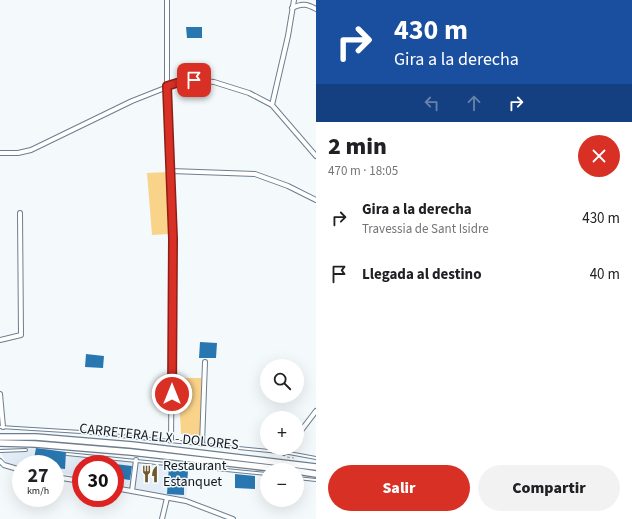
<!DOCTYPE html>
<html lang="es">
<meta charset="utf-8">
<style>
:root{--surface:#fff;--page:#f2f2f2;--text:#202124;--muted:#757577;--accent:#d93025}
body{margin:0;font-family:"Source Sans 3",sans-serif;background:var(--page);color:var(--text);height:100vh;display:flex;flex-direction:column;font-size:15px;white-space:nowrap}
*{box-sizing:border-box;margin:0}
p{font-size:13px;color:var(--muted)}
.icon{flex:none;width:22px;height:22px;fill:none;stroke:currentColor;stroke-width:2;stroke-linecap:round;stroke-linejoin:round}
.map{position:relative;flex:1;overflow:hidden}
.drawer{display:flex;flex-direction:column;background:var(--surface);width:316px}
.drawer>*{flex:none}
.guide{background:#1a4fa0;color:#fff;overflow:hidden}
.controls{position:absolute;left:260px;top:359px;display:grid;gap:8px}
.controls a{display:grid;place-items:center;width:44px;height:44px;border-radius:50%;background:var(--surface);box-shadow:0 4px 16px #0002;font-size:20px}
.speed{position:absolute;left:12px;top:455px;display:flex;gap:8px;font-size:20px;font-weight:700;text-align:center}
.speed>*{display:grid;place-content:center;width:52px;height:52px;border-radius:50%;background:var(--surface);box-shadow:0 4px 16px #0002;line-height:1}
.speed small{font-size:10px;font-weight:400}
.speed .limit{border:6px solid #d22;background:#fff;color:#111}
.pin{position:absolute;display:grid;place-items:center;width:34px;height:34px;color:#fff;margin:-17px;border-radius:8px;box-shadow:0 2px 6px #0006}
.me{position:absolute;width:44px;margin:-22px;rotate:0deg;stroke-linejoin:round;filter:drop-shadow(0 0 3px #0008)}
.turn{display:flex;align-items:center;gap:14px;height:84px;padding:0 12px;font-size:18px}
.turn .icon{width:52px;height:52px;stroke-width:2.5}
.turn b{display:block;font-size:28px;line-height:34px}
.lanes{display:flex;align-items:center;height:38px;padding:0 12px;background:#0003;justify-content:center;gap:20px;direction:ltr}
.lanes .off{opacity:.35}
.round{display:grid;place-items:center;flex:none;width:42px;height:42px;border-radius:21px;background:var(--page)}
.summary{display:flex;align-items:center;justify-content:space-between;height:68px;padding:0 12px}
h1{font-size:24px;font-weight:800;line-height:30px}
.cta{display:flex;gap:8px;margin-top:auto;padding:8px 12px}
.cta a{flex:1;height:46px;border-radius:24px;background:var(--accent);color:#fff;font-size:16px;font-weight:800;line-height:46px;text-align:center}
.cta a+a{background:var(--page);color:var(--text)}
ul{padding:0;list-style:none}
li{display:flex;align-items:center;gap:12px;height:56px;padding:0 12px}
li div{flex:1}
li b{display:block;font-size:15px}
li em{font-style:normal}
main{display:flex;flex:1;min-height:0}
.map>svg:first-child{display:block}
.built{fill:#e3edf7}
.green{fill:#fad38a}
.building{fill:#2977b1}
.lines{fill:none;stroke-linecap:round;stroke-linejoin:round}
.lane-casing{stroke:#6c7e8f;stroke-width:4}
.street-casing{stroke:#6c7e8f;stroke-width:6}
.secondary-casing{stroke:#6c7e8f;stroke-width:8}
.path{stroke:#9ca2a6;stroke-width:1;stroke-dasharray:3 2;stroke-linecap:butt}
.lane{stroke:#fff;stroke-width:2}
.street{stroke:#fff;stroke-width:4}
.secondary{stroke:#fff;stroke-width:5.5}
.route-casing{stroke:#8d1f18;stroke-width:10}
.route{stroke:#d93025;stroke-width:7}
.labels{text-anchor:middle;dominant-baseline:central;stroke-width:3;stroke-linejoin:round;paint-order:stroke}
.street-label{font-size:14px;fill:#10171d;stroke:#f4f9fc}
.poi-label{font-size:14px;fill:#10171d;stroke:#f4f9fc;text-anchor:start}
</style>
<main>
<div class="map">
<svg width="316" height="519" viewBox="0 0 316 519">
<rect width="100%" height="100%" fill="#f4f9fc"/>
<path class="built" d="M1,448H36L66,452V455L189,467L186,497L166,495L115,484V464H81V477L55,472V464H21V466L7,464L1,453Z"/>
<path class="green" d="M169,172V234L152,235L147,173Z
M178,378H201L202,436L181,434Z"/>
<path class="building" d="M186,27H202V38H187Z
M200,342L217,343L216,358H199Z
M86,354L104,356L103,368L85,367Z
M36,448L66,452L65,469L55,468V464H33Z
M82,460L101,461V464H82Z
M115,464L132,466L130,480L115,478Z
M169,466L183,467V471H188L187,483H184V495L167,494Z
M235,474L255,476V489L235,488Z"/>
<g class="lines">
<g class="lane-casing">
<path id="lane" d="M0,427L81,432L289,453L316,458
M0,451L26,450
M67,454L267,474
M297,478L316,480"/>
</g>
<g class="street-casing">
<path id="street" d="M167,0V86L173,239L171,441
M292,8C302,3 307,4 316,9
M272,105L288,36L294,0
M0,153H18L31,150L132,101L180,82L194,80L214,82L249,93L272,105L316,156
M171,171L255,174L288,186L316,200
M0,340L21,335L20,213
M0,394L3,427
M297,436L316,411
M202,444L205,362
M284,453L288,448
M0,461L4,465L21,470
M55,477L81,481
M115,488L186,501L233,519
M132,491L136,460
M162,519L167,498"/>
</g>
<g class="secondary-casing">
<path id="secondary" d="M0,437H36L132,445L316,467
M0,443L35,444L131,452L288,470
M297,471L316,474"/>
</g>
<path class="path" d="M287,457L294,458"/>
<use href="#lane" class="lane"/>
<use href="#street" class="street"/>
<use href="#secondary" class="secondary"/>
</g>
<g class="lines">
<g class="route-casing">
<path id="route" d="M172,394L173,239L167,86L180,82L194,80"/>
</g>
<use href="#route" class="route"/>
</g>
<defs>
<g id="restaurant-bare" transform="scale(1.38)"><path d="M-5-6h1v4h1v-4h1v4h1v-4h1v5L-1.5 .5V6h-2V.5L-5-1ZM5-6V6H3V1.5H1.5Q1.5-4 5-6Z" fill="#705829" stroke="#f4f9fc" stroke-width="2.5" paint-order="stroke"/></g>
</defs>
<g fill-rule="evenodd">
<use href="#restaurant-bare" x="150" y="474"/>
</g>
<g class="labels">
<g class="street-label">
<text transform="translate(159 437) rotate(6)">CARRETERA ELX - DOLORES</text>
</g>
<g class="poi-label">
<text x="163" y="466">Restaurant<tspan x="163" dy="16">Estanquet</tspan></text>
</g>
</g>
</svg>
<div class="controls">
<a><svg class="icon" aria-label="search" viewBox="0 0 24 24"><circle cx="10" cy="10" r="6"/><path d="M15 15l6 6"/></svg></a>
<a>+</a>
<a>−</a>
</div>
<div class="speed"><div>27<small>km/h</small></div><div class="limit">30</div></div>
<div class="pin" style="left:194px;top:80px;background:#d93025"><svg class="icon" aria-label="arrive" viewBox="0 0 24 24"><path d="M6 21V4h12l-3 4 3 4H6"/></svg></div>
<svg class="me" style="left:172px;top:394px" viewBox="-20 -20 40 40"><circle r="17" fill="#d93025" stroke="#fff" stroke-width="3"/><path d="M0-11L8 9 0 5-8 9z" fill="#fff"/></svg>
</div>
<section class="drawer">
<div class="guide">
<div class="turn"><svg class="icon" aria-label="right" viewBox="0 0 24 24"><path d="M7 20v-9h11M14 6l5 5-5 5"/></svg><div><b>430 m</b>Gira a la derecha</div></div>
<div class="lanes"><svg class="icon off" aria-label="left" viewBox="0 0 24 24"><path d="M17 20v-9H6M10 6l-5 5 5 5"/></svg><svg class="icon off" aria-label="ahead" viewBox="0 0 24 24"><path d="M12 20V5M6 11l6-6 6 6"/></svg><svg class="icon" aria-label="right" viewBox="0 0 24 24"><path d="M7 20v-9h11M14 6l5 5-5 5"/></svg></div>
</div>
<div class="summary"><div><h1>2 min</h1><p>470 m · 18:05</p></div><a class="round" style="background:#d93025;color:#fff"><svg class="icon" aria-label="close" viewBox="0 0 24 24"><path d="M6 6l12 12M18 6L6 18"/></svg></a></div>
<ul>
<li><svg class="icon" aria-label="right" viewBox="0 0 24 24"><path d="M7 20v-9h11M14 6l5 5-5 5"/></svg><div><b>Gira a la derecha</b><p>Travessia de Sant Isidre</p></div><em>430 m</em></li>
<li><svg class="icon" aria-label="arrive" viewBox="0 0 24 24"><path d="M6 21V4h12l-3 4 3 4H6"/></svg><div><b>Llegada al destino</b></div><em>40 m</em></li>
</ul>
<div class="cta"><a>Salir</a><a>Compartir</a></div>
</section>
</main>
